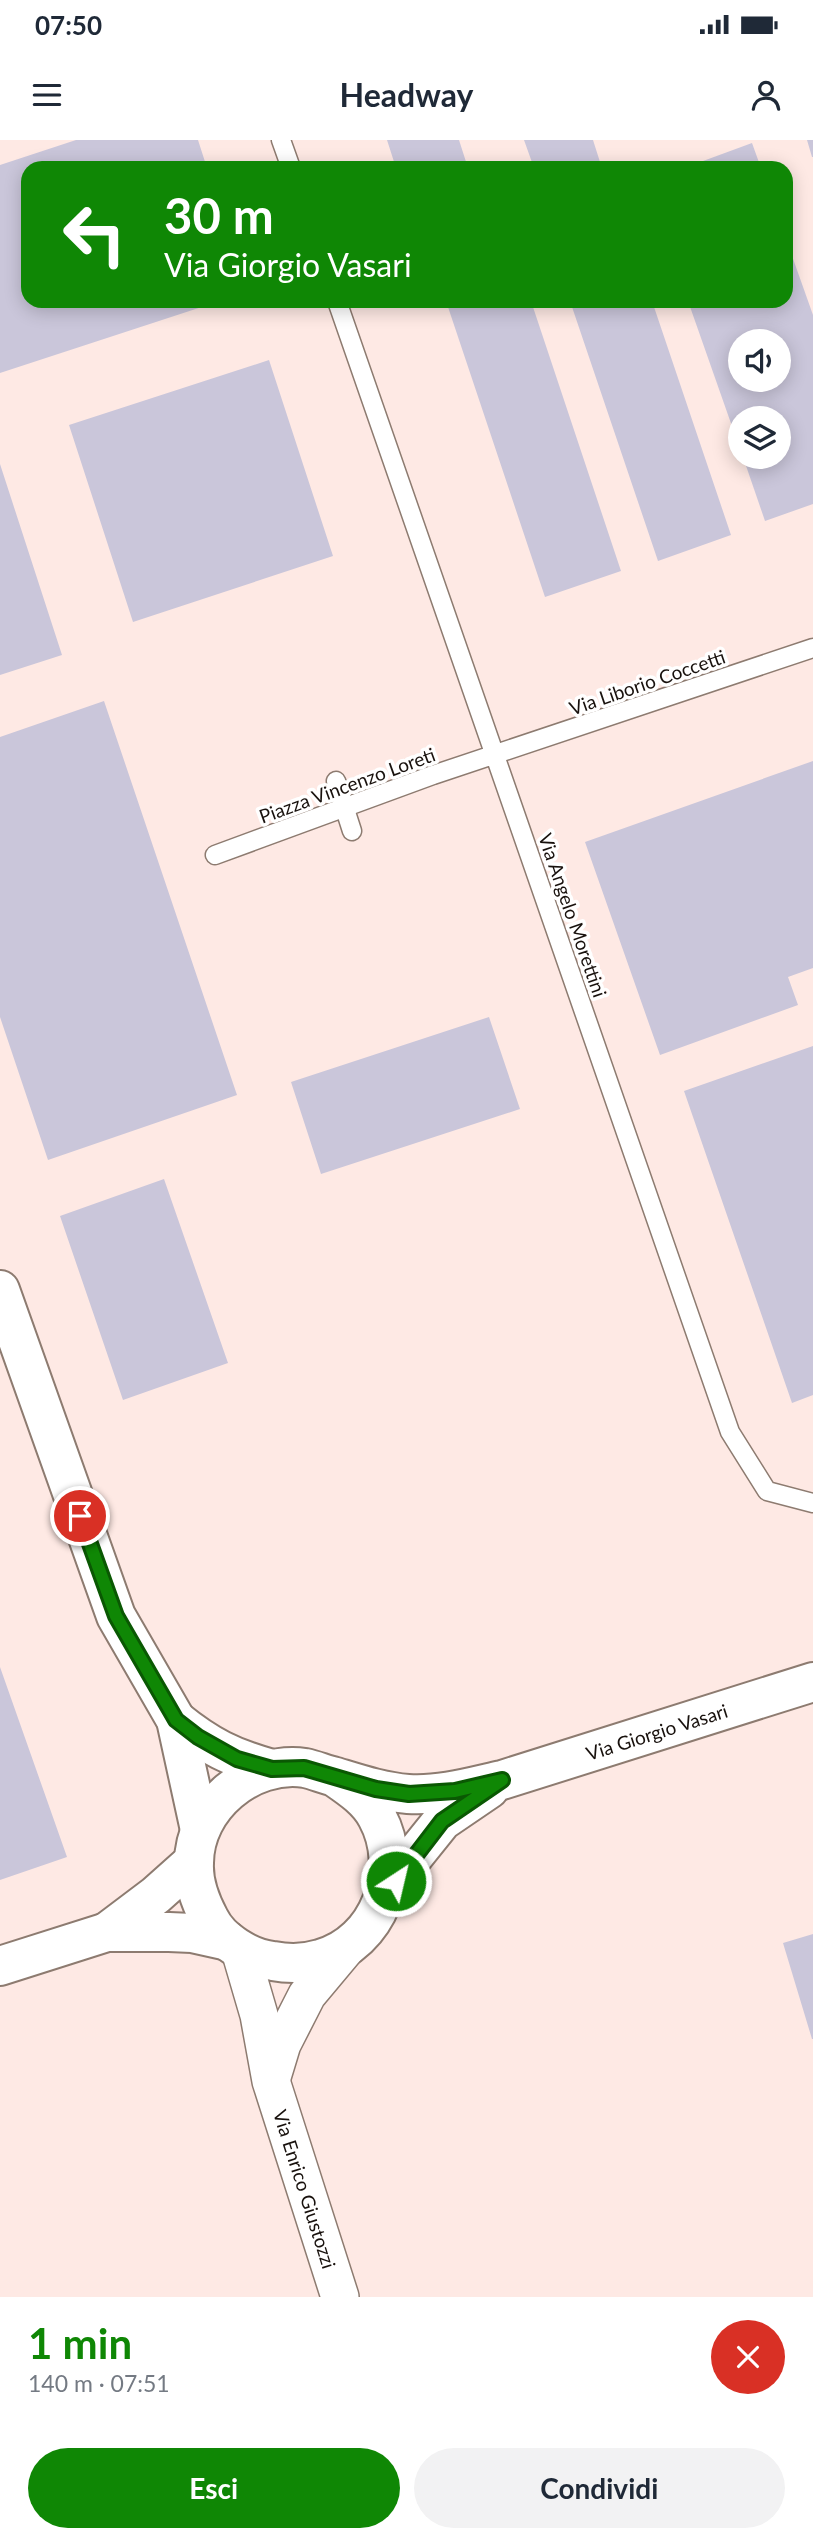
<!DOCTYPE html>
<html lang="it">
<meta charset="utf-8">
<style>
:root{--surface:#fff;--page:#f2f2f3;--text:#1f2937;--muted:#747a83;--accent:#0f8705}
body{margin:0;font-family:Lato,sans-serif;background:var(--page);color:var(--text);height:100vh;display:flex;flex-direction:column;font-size:26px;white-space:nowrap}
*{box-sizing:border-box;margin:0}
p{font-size:23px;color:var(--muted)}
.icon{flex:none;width:38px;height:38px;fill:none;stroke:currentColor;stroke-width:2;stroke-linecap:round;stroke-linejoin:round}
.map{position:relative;height:2157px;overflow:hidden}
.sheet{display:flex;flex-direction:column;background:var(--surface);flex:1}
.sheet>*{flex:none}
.banner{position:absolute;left:21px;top:21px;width:772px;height:147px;border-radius:21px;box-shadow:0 4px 18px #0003;background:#0f8705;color:#fff;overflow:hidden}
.fabs{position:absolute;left:728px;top:189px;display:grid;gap:14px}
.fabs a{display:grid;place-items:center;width:63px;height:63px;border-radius:50%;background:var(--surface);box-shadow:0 4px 18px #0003;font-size:35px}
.pin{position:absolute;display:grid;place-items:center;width:60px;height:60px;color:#fff;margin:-30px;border:4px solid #fff;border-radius:50%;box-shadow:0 2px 7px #0007}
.me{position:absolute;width:77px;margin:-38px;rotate:35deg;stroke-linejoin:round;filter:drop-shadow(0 0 5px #0008)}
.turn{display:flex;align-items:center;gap:24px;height:147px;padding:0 28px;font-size:32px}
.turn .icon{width:91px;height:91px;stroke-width:2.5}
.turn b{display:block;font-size:49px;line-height:60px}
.round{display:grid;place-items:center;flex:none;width:74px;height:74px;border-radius:37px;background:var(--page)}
.overview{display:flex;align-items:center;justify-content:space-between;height:119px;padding:0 28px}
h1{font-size:42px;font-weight:700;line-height:52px;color:var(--accent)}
.cta{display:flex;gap:14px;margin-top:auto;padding:14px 28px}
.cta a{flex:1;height:80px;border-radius:42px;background:var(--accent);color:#fff;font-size:28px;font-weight:700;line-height:80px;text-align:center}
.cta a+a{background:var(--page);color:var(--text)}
.status{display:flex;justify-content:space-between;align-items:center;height:49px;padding:0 35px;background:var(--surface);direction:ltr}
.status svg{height:19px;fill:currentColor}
header{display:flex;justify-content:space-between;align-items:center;height:91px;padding:0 28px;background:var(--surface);font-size:32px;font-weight:700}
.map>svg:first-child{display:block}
.industrial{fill:#fee9e4;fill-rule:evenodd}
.building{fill:#cac6da;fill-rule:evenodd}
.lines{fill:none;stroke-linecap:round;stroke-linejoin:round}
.lane-casing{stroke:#8d7b70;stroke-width:21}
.street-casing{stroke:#8d7b70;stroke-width:40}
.secondary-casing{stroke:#8d7b70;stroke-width:42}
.lane{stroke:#fff;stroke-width:18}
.street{stroke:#fff;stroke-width:37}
.secondary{stroke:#fff;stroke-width:38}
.route-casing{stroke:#0a5803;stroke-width:18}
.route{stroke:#0f8705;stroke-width:12}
.labels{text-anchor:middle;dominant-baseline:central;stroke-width:7;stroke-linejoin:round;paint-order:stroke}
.street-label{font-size:19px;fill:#18110d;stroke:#fff}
</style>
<div class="status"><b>07:50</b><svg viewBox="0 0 49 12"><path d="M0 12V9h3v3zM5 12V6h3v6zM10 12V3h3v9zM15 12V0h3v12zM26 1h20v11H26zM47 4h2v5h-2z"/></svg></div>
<header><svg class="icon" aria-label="menu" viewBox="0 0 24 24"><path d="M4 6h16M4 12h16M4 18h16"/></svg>Headway<svg class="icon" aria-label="person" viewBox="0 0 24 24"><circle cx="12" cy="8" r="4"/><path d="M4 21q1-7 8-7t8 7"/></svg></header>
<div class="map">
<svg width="813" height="2157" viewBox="0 0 813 2157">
<rect width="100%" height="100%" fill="#fff7f2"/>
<path class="industrial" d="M0,0H813V2157H0ZM28,28H786V161H28ZM740,201H779V240H740ZM740,278H779V317H740Z"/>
<path class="building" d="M76,0H198L207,28H28V161L217,162L0,233V25Z
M387,0H459L468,28H396Z
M524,0H593L600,22L584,28H534Z
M807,0H813V17H812Z
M752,3L761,28H684Z
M786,99L813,175V364L765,381L743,317H779V278H740V309L688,161H786ZM740,201H779V240H740Z
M446,161H531L621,431L545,457Z
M570,161H652L731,395L658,421Z
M269,220L333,416L133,482L69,285Z
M0,324L62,515L0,535Z
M104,561L237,955L48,1020L0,877V597Z
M813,621V828L788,837L798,865L660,915L585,702Z
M489,877L520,969L321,1034L291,942Z
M813,906V1255L792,1263L684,951Z
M164,1039L228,1223L123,1260L60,1076Z
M0,1527L67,1717L0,1740Z
M813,1794V1899H812L783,1803Z"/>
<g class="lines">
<g class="lane-casing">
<path id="lane" d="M281,0L291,28
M337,161L730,1292L767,1351L813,1363
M336,641L352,691
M215,715L433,635L813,508"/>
</g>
<g class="street-casing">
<g id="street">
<path id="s1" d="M240,1810L259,1875L271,1941L340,2157"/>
<path d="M272,1937L282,1904L307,1855L348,1806"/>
</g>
</g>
<g class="secondary-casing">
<g id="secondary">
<path d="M0,1150L116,1476L176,1580L200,1690"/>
<path d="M176,1580C208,1606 232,1618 272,1629"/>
<path id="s2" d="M336,1638C352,1649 368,1660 377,1677C406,1730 379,1803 320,1819C304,1824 289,1824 273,1821C249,1818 220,1801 209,1778C200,1761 193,1743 194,1723C194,1667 250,1620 305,1628C315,1630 326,1635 336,1637C359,1644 383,1652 408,1654C440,1656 471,1647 502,1640L813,1542"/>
<path d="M387,1756L409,1722L442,1681L489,1649"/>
<path d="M107,1792L156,1755L193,1722"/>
<path d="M0,1826L107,1792H169L192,1793L228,1801"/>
</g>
</g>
<use href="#lane" class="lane"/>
<use href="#street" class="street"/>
<use href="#secondary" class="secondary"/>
</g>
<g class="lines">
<g class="route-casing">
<path id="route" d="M80,1376L116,1476L176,1580L198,1597L237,1619L272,1629L304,1628L376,1649L409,1654L455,1651L502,1640L442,1681L396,1741"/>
</g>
<use href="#route" class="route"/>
</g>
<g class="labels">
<g class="street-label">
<text transform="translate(647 542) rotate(-19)">Via Liborio Coccetti</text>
<text transform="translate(347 645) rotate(-20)">Piazza Vincenzo Loreti</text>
<text transform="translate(573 775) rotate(71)">Via Angelo Morettini</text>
<text stroke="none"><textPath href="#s2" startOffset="945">Via Giorgio Vasari</textPath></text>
<text stroke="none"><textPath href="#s1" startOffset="248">Via Enrico Giustozzi</textPath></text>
</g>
</g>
</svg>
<div class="fabs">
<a><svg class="icon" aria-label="sound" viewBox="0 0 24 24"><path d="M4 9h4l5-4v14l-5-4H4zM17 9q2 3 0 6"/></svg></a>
<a><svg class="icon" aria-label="layers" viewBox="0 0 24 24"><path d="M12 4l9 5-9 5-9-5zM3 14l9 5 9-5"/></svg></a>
</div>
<div class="pin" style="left:80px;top:1376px;background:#d93025"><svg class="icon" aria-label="arrive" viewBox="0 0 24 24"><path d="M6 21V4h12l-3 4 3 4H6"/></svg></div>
<svg class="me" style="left:396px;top:1741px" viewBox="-20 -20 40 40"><circle r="17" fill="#0f8705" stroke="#fff" stroke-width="3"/><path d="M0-11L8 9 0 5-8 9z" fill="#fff"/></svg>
<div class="banner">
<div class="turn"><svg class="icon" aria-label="left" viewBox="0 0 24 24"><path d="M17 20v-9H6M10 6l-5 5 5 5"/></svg><div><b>30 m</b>Via Giorgio Vasari</div></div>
</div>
</div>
<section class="sheet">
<div class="overview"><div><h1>1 min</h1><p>140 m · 07:51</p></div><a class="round" style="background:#d93025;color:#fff"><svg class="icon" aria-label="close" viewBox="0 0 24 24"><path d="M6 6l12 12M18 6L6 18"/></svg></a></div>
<div class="cta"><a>Esci</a><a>Condividi</a></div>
</section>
